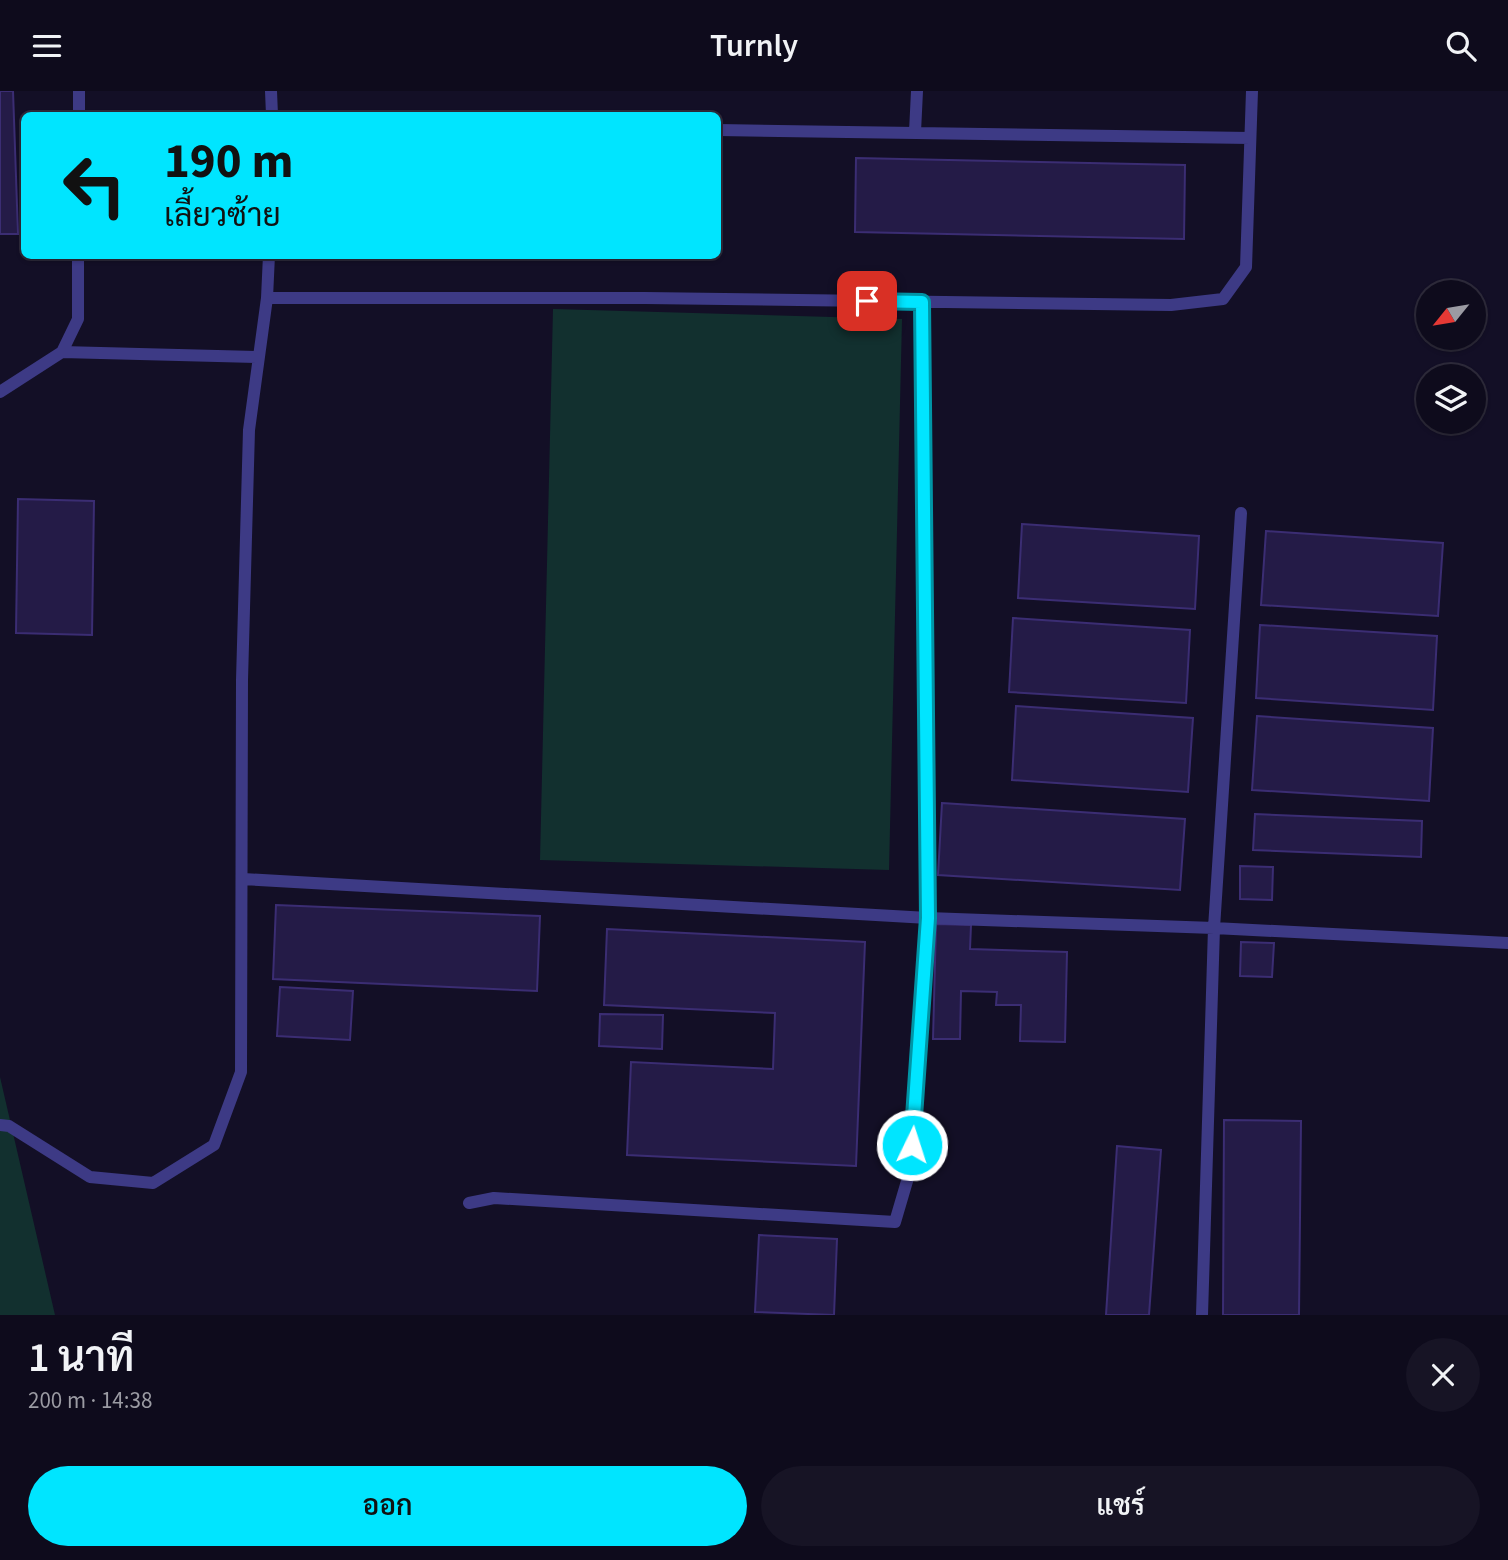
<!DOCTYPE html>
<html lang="th">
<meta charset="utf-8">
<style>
:root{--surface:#0e0b1c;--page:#171425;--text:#f1f3f6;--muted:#9b9ba3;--line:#2e2b3b;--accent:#00e5ff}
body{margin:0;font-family:"Source Sans 3",Sarabun,sans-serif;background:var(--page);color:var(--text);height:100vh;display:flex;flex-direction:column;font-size:26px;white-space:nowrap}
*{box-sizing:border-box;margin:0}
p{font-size:23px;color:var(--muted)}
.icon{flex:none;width:38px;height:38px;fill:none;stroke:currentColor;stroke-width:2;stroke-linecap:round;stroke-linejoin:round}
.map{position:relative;height:1224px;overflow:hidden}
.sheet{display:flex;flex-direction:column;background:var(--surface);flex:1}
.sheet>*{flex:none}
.banner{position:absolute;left:21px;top:21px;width:700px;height:147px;border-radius:10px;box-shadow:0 2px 5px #0004,0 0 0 2px var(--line);background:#00e5ff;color:#111;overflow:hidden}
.needle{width:46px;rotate:240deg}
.tools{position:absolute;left:1416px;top:189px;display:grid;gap:14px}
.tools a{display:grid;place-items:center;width:70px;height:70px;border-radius:50%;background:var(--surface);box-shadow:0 2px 5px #0004,0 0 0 2px var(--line);font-size:35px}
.pin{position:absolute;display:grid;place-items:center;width:60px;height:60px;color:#fff;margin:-30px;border-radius:14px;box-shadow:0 4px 10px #0006}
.me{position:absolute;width:77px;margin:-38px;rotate:4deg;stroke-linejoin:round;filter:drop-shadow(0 0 5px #0008)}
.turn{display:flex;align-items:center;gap:24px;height:147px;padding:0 28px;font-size:32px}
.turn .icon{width:91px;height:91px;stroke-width:2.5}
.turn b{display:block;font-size:49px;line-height:60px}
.round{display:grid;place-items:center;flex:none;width:74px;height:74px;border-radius:37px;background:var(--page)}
.headline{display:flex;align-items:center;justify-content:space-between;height:119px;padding:0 28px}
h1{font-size:42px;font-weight:600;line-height:52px}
.primary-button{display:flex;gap:14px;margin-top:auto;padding:14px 28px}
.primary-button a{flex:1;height:80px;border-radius:42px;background:var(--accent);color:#111;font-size:28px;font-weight:600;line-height:80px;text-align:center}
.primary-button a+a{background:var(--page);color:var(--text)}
header{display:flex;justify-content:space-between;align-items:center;height:91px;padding:0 28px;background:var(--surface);font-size:32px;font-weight:600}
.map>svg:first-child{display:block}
.green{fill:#12302f}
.building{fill:#241b47;stroke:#3b2d73;stroke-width:2}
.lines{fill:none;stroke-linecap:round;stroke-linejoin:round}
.lane{stroke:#3d3a85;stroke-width:12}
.route-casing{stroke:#0095a6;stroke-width:18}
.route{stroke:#00e5ff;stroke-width:12}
</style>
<header><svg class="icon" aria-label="menu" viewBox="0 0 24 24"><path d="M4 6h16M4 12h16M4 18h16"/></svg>Turnly<svg class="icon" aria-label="search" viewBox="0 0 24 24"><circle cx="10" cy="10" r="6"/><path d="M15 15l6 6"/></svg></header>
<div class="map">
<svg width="1508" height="1224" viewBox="0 0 1508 1224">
<rect width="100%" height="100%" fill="#130f26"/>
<path class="green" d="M553,218L902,228L889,779L540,769Z
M0,986L55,1224H0Z"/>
<path class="building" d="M0,0H13L18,143H0Z
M856,67L1185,74L1184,148L855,141Z
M18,408L94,410L92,544L16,542Z
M1022,433L1199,445L1195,518L1018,507Z
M1266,440L1443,452L1438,525L1261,514Z
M1013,527L1190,539L1186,612L1009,601Z
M1260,534L1437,545L1433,619L1256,607Z
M1016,615L1193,627L1188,701L1012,689Z
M1257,625L1433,637L1429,710L1252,699Z
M942,712L1185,728L1180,799L938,784Z
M1255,723L1422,730L1421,766L1253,759Z
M1240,775L1273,776L1272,809L1240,808Z
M276,814L540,825L537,900L273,888Z
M936,833L971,834L970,858L1067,861L1065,951L1020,950L1021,914H996L997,901L961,900L960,948H933Z
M607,838L865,851L856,1075L627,1064L631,971L773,978L775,922L604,914Z
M1241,851L1274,852L1272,886L1240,885Z
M280,896L353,900L350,949L277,945Z
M600,923L663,924L662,958L599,955Z
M1224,1029L1301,1030L1299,1224H1223Z
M1117,1055L1161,1059L1149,1224H1106Z
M759,1144L837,1148L834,1224L755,1221Z"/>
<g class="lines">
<path class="lane" d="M271,0L272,24
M79,24V0
M718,39L1250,47
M915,41L917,0
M267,207H645L1171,214L1223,208L1246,176L1252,0
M62,261L259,266
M0,301L62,261L78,228V164
M243,788L928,827L1214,837L1508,852
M0,1034L9,1035L90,1086L153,1092L214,1054L241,981L242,589L249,339L267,207L269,164
M469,1112L494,1107L895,1131L910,1080L928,827L922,211
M1202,1224L1214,837L1241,422"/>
</g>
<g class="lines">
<g class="route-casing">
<path id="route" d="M867,210L922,211L928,827L912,1054"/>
</g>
<use href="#route" class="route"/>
</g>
</svg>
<div class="tools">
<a><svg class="needle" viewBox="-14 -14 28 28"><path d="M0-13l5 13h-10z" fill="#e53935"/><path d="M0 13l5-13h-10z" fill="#9b9ba3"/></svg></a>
<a><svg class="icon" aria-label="layers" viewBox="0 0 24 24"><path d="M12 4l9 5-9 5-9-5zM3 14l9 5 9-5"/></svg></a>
</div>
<div class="pin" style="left:867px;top:210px;background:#d93025"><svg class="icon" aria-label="arrive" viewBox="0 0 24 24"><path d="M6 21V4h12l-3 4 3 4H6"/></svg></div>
<svg class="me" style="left:912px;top:1054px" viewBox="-20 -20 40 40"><circle r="17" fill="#00e5ff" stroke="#fff" stroke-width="3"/><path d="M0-11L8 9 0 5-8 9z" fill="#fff"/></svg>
<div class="banner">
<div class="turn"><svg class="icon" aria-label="left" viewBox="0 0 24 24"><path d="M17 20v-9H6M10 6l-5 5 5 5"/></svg><div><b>190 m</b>เลี้ยวซ้าย</div></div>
</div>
</div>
<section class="sheet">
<div class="headline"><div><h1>1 นาที</h1><p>200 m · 14:38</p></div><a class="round"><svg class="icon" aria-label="close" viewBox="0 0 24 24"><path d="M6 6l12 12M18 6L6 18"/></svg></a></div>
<div class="primary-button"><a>ออก</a><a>แชร์</a></div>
</section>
